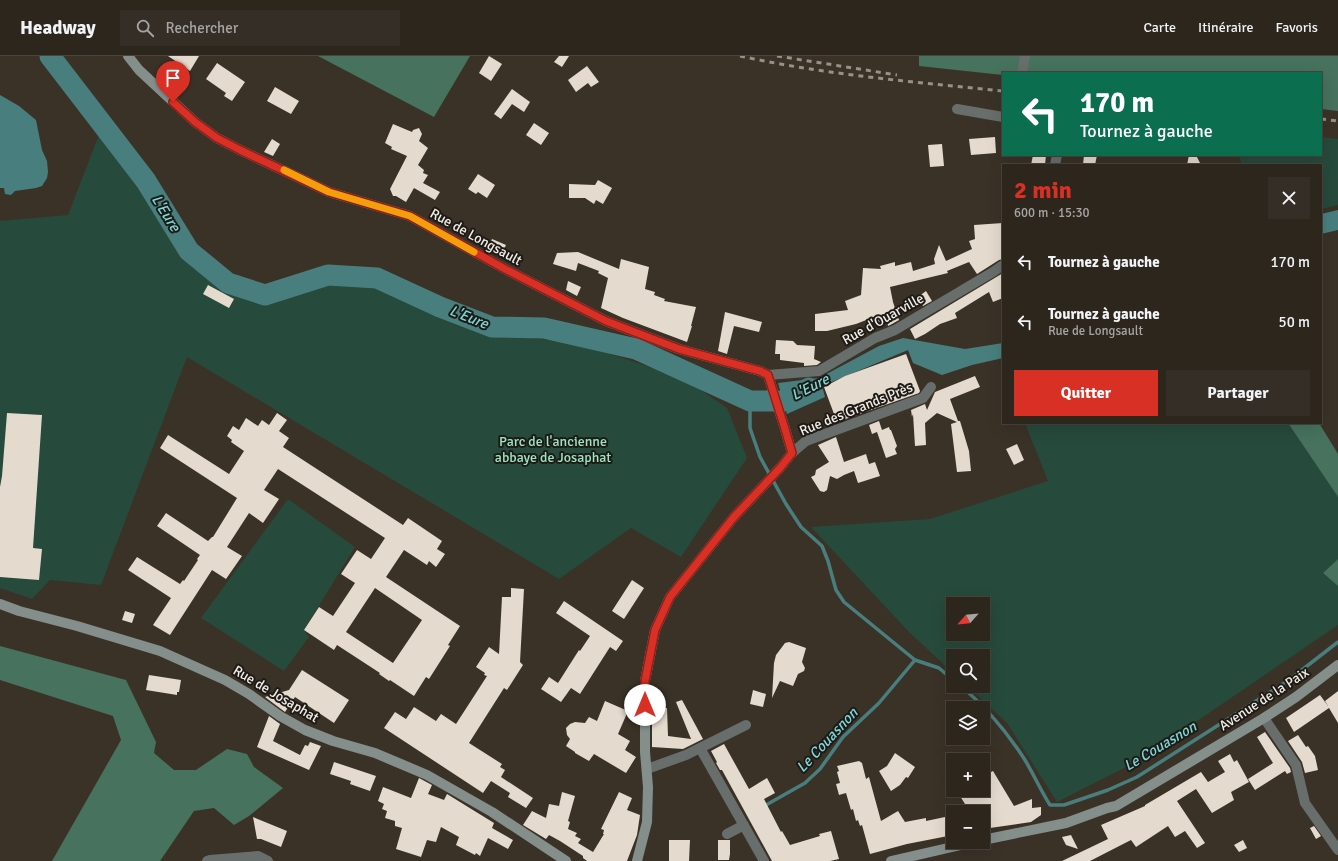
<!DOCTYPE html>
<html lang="fr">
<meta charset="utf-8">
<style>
:root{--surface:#2c261d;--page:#342e26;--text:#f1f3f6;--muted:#a6a5a4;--line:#48433b;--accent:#d93025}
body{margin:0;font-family:Signika,sans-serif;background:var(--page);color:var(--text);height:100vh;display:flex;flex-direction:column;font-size:15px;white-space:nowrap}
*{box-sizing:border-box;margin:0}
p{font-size:13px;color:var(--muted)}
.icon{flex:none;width:22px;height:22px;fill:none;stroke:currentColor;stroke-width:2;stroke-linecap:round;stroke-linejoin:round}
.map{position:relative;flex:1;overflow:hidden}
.details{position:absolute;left:1002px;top:108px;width:320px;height:260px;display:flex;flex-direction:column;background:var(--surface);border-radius:0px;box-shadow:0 4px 16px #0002,0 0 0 1px var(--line)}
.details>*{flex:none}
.banner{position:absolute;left:1002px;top:16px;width:320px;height:84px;border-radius:0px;box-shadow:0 4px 16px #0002,0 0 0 1px var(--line);background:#0b6e4f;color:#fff;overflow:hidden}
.needle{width:26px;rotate:243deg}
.buttons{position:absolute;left:946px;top:541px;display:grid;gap:8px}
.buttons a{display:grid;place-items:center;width:44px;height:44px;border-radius:0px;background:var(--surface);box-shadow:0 4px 16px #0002,0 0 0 1px var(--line);font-size:20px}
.pin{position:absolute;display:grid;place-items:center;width:34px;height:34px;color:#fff;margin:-41px -17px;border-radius:50% 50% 50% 0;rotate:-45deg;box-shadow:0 0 4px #0007}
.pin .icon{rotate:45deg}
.me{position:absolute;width:44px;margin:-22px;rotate:0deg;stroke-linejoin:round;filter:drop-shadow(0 0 3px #0008)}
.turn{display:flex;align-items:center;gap:14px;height:84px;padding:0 12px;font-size:18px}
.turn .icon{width:52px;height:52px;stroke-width:2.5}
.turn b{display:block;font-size:28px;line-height:34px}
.round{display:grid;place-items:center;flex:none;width:42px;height:42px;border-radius:0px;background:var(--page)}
.head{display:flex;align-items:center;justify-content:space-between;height:68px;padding:0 12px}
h1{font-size:24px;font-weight:700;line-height:30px;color:var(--accent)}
.cta{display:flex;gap:8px;margin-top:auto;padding:8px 12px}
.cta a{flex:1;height:46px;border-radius:0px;background:var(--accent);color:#fff;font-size:16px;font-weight:700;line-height:46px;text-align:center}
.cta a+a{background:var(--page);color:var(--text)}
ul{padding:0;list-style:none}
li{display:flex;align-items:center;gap:12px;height:60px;padding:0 12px}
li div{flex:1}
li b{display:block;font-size:15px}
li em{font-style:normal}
header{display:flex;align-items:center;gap:24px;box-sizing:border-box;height:56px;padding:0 20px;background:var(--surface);border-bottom:1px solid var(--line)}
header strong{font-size:19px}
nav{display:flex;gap:22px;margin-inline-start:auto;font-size:14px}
.search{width:280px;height:36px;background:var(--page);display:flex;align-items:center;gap:10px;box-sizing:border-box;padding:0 14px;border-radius:0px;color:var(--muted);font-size:15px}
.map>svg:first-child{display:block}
.green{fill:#264a3b;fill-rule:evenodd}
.forest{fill:#46725e}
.water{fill:#487f7e}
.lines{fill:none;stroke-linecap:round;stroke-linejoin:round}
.stream{stroke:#487f7e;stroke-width:3.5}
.river{stroke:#487f7e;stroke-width:21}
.building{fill:#e4dacd;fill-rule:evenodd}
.street{stroke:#676e6c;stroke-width:10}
.secondary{stroke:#848f8c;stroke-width:10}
.rail{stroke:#989188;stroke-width:3;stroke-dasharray:5 5;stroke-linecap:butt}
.route-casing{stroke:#8d1f18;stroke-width:10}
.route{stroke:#d93025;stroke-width:7}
.slow{stroke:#f59e0b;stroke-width:7}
.labels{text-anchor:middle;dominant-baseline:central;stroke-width:4;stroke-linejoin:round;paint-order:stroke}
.street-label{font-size:14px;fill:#f2ede6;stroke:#1e1a16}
.park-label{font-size:14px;fill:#9ce6c4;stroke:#1e1a16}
.water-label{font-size:15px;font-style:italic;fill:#7cd8d7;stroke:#1e1a16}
</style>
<header>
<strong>Headway</strong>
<div class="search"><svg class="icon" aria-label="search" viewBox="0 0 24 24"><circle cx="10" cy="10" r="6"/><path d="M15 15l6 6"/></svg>Rechercher</div>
<nav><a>Carte</a><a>Itinéraire</a><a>Favoris</a></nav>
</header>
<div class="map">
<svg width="1338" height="805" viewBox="0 0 1338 805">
<rect width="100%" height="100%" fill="#3a3227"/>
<path class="green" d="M100,76L141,131L184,198L226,231L263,245L325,229L378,231L496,279L574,286L683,322L727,352L747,402L681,501L631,472L559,523L187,301L101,529L50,524L32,543L0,532V165L68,159Z
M1321,81L1338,83V149L1321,153V109H1242L1239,99H1321Z
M1025,367H1288L1338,441V503L1323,517L1338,530V569L1140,704L1057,746L1007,667L967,630H983V600H953V617L909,576L811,471L930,463L1048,425ZM953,548H983V578H953Z
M288,443L355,491L304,574L309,581L284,615L201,562Z"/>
<path class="forest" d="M318,0H470L434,61Z
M919,0H1338V55L1321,53V17H1003V19L919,10Z
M1288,367H1319L1338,398V441Z
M1338,503V530L1323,517Z
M0,590L126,624L156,686L154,697L174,714H196L227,693L247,698L254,711L283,732L249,760L234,769L214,752L194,755L160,805H52L121,684L113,660L0,624Z"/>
<path class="water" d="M0,39L19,50L36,64L42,94L47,105L48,116L47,122L42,130L36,132L15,135L11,139L5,138L4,132H0Z
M1338,154V174L1321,178V158Z
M903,282L965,293L1003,287V302L972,309L942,319L913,307L908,294L822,330L825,341L787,358L778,327L819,322L879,290Z"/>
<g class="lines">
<path class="stream" d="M750,345V372L760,401L786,448L801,471L822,490L828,505L836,534L844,546L915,604L939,612L953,624
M961,630C986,651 1007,676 1025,704C1034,719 1041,735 1050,749H1064L1108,734L1137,721L1289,624L1338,586
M766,749L805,727L820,713L843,681L879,647L915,604"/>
<path class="river" d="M50,0L146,125L189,195L228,227L265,239L328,219L377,222L440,251L492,271L544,272L636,293L750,345H784L809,332"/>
</g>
<path class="building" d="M168,0H199L190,15Z
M489,0L502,8L491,25L479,17Z
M559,0H569L562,11L554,6Z
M217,7L245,26L232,45L224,40L226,37L206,23Z
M587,10L599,26L591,31L588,27L576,36L568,24Z
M275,31L299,45L291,58L267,45Z
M512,33L530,46L524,56L512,48L501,63L494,58Z
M534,67L549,77L541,89L526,79Z
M393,68L412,76L413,74L419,72L422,78L419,85L428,92L418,109L424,114L423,117L428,119L423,127L440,136L435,144L414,132L406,146L396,140H393L390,133L407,100L391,93L392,91L385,87Z
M995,81L996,97L971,99L969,83Z
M272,83L280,88L273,100L264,96Z
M942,88L944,110L930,111L928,89Z
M1033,99H1046L1045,109H1031Z
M1084,99H1097L1095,109H1083Z
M1189,99H1196L1201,109H1187Z
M478,118L495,129L487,142L478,136L476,138L468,133Z
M598,124L612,132L603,148L596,144L594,148L585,142H569V128L595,129Z
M1003,167V203L999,204L977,218L969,206L947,215L948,217L890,231L893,246L899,264L892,268L888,270L887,264L876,267L874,261L856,268L827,275H815V258L848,254L845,245L861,239L863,212L881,213L880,210L895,206V210L911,206L913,215L935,208L934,203L939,189L946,205L972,193L969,185L975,183L974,169Z
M492,183L506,189L501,199L488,193Z
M578,196L619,213L621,203L649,211L645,233L655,236L654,239L665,243L664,245L696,251L691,270H692L687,286L623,262L601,252L608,222L598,217L599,215L578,207L576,215L553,208L557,197Z
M1003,217V242L993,246L989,236L955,257L957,262L940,268L925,278L915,283L910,273Z
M568,225L581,231L577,240L566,234Z
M208,229L234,243L229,252L203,238Z
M926,235L932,245L923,250L918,241Z
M725,256L762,266L759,276L734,270L727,298L718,295Z
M776,284L793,285L797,289L815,290L814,303L821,306L817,309L804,310V307L780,304V298H775Z
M906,298L920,335L919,337L837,366L824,331L845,320Z
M975,320L980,331L950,343L958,365H960L969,395L971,415L957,416L951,368L957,366L937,357L925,367L926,389L915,390L913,358L912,361L911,354L925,348L927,354L935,336Z
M7,357L42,359L33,492L42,493L39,524L0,521V431L2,420Z
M277,357L287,364L279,375L289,382L283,391L403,469L408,462L442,485L437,493L445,498L436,511L429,505L427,509L404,494L386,521L460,570L448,589L450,590L429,623L426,621L414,640L390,624L389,625L379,618L380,617L337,589L334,594L304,574L319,551L333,560L355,527L341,518L357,494L371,503L385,482L278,413L264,434L279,443L263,467L249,457L227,491L242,500L226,523L212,514L170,579L153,569L171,542L128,514L137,501L180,528L183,524L184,525L198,504L197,503L200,499L157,470L166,457L208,485L212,481H213L237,442L160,392L168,379L229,418L244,395L231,386L232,384L227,380L233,370L239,374L246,362L258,370L262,364L269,369ZM375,532L422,564L393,607L346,576Z
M879,365L882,374L889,371L890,374H891L897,390L895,393L897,398L886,402L877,376L872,378L869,369Z
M836,381L844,406L866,398L869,408L875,406L880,420L858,427L854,415L844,419L837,423L830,420L827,434L824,436L820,435L811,421L815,419L816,414L829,406L818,389Z
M1017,388L1024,404L1014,409L1006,393Z
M632,524L644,532L624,563L612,555Z
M511,532L524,533L520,606L523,609L507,634L504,632L469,687L502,708L500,711L505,714L501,721L533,742L526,752L508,741L510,737L491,725L483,737L384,672L395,656L406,663L414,651L436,665L441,658L456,668L487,620L484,619L485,617L476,611L489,591L499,598L502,541H511Z
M564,545L623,585L616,595L610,591L580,638L571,632L561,646L541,633L549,621L558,627L579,594L580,595L590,580L556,557Z
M125,555L135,558L132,567L122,564Z
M789,586L806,592L802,606L805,612L804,615L798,618L793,630L780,625L772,642L774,607L776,599L785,587Z
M302,614L349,644L334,667L295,641L285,656L265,641L289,634Z
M149,619L181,624L179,636H177V639L146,634Z
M753,634L766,638L763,651L750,648Z
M1338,635V667L1329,652L1294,676L1286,662L1320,639L1328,650L1325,645Z
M682,644L703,683L683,693L652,691V651L667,652L668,680L691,683L676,646Z
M605,645L628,655L618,678L630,685L625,694L636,701L626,717L594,698L589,705L575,697V696L566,690L570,683L567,679L566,672L570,668L575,666L585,667L589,661L597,665Z
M269,660L280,668L273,685L300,699L305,689L308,690L310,686L321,690L309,714L257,691Z
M1265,676L1290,712L1291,716L1287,718L1285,715L1255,734L1248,723L1273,707L1257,681Z
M1298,679L1306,691L1308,690L1315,700L1318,714L1305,717L1302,706L1288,685Z
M724,688L749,733L767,722L775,737L764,743L781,776L782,775L790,789L820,780L819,778L831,775L839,803L830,805H772L722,714H720L716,707L717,706L711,695Z
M895,697L915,711L908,722L906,721L900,729L891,735L879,715L887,710Z
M1230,698L1234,706L1237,704L1249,726L1231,736L1234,744L1212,757L1196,733L1177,745L1205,787L1197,792L1185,775L1175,781L1168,770L1136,791L1131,784L1090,805H1062L1108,783L1101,769L1145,750V749L1201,716L1208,726L1225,716L1218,705Z
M859,705L862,707L866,723L869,721L881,765L898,755L905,766L926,762V765L945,761L949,777L948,778V780L907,788L870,798L862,769L860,770L858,764L856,765L853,753L851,754L846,737L839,739L836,728L840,727L837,716L839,715L837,710Z
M334,706L376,720L370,735L350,728L351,725L330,718Z
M993,715L1014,750L1032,743V752L1041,751V759L1031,766L983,773V756H970L960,740L963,737L961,734H983V720Z
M419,722L432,729L428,738L444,744L447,738L494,767L492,772L513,784L508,793L488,782L480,800L476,797L475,799L456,789L459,781L441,771L436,786L427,784L421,801L396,793L402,772L395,770V765L385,762L387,755L382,753L384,748L378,745L383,731L411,742Z
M562,736L575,740L568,765L570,766L568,773L577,777L575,780L581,783L578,787L593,796L604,778H603L604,774L601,773L619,736L632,742L627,754L640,759L637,779L627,805H587L583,802V800L560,785L549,779L546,783L523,769L532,755L546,762L549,748L559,750Z
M253,761L287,775L281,791L261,783H257Z
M1314,770L1321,780L1316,783L1310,772Z
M1071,779L1078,793L1066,789L1062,781Z
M669,784H690L689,805H669Z
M718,784H730V798L729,804H718Z
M1243,784L1247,792L1239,796L1234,789Z"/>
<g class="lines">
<path class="street" d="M1022,17L1025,0
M957,53L1003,61
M1055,109L1057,99
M768,319L819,315L875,282L895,274L993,216L1003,209
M792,397L806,385L923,342L931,331
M1264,662L1296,709L1305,747L1338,794
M700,692L764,805
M647,713L686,699L746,669
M727,778L744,769
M207,805L210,804L258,800L268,805"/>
<path class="secondary" d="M128,0L139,14L195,66L217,82L240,94L329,136L410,160L505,213L606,265L679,293L760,315L768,319L785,373L792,397L780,412L734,461L670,541L655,574L645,625V696L648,731L647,766L637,805
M0,548L19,555L77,570L160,595L225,624L249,638L280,660L305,674L333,685L375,697L427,719L492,756L566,805
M983,784L1066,767L1107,752L1116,750L1264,662L1296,641L1338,609
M891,805L974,786"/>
<path class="rail" d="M740,0C827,19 915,26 1003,35
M777,0L897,19
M1321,63L1338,65"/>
</g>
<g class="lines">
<g class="route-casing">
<path id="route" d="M173,46L195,66L217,82L240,94L329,136L410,160L505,213L606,265L679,293L760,315L768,319L785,373L792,397L780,412L734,461L670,541L655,574L645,625V649"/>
</g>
<use href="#route" class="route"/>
<path class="slow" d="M284,114L329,136L410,160L474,196"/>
</g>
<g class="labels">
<g class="street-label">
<text transform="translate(476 181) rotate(29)">Rue de Longsault</text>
<text transform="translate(883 263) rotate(-29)">Rue d'Ouarville</text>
<text transform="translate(856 353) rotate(-22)">Rue des Grands Près</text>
<text transform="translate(276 638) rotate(31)">Rue de Josaphat</text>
<text transform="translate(1264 643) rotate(-33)">Avenue de la Paix</text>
</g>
<g class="park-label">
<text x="553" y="385">Parc de l'ancienne<tspan x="553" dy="16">abbaye de Josaphat</tspan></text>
</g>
<g class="water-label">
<text transform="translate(166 157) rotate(58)">L'Eure</text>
<text transform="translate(469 261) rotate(22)">L'Eure</text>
<text transform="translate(810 331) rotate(-27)">L'Eure</text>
<text transform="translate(827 684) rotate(-47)">Le Couasnon</text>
<text transform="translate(1160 690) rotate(-31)">Le Couasnon</text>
</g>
</g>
</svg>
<div class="buttons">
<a><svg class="needle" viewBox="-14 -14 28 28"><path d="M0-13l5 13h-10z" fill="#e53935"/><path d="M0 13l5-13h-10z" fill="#a6a5a4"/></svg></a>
<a><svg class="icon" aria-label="search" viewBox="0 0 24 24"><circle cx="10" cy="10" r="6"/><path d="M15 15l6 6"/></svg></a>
<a><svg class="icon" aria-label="layers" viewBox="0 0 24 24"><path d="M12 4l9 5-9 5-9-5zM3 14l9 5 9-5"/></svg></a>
<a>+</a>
<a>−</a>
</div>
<div class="pin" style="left:173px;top:46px;background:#d93025"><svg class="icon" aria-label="arrive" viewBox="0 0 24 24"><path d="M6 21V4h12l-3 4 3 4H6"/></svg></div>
<svg class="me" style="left:645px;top:649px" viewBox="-20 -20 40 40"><circle r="19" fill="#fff"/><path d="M0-13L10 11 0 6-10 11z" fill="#d93025"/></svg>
<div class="banner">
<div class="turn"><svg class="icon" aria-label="left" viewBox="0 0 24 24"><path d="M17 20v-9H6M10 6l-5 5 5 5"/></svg><div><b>170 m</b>Tournez à gauche</div></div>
</div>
<section class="details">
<div class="head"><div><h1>2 min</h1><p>600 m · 15:30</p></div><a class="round"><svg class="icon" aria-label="close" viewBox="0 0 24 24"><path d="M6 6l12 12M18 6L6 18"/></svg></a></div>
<ul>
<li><svg class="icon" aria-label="left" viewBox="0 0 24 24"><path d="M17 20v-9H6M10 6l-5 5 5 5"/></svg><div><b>Tournez à gauche</b></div><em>170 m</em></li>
<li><svg class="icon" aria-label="left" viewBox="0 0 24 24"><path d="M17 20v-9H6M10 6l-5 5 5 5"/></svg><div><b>Tournez à gauche</b><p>Rue de Longsault</p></div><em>50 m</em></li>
</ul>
<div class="cta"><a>Quitter</a><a>Partager</a></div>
</section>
</div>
